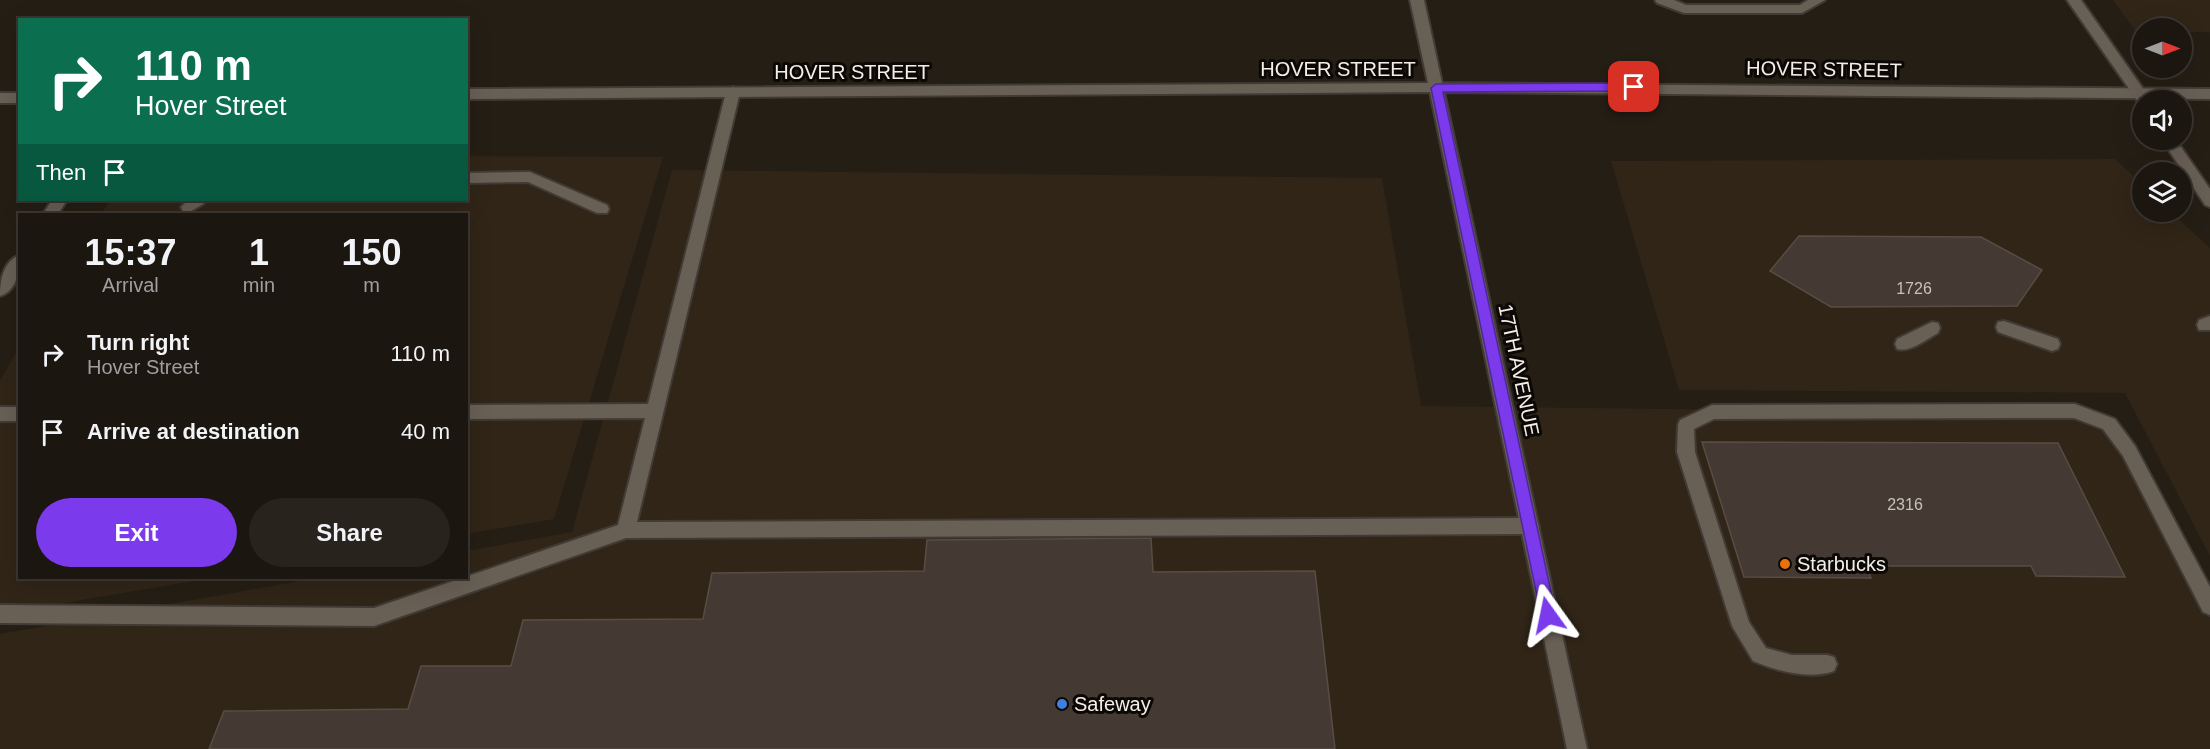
<!DOCTYPE html>
<style>
:root{--surface:#1c1610;--page:#29231e;--text:#f1f3f6;--muted:#a09f9f;--line:#3a3530;--accent:#7c3aed}
body{margin:0;font-family:Arial,sans-serif;background:var(--page);color:var(--text);height:100vh;display:flex;flex-direction:column;font-size:22px;white-space:nowrap}
*{box-sizing:border-box;margin:0}
p{font-size:20px;color:var(--muted)}
.icon{flex:none;width:33px;height:33px;fill:none;stroke:currentColor;stroke-width:2;stroke-linecap:round;stroke-linejoin:round}
.map{position:relative;flex:1;overflow:hidden}
.panel{position:absolute;left:18px;top:213px;width:450px;height:366px;display:flex;flex-direction:column;background:var(--surface);border-radius:0px;box-shadow:0 6px 24px #0002,0 0 0 2px var(--line)}
.panel>*{flex:none}
.top-card{position:absolute;left:18px;top:18px;width:450px;height:183px;border-radius:0px;box-shadow:0 6px 24px #0002,0 0 0 2px var(--line);background:#0b6e4f;color:#fff;overflow:hidden}
.needle{width:39px;rotate:90deg}
.controls{position:absolute;left:2132px;top:18px;display:grid;gap:12px}
.controls a{display:grid;place-items:center;width:60px;height:60px;border-radius:50%;background:var(--surface);box-shadow:0 6px 24px #0002,0 0 0 2px var(--line);font-size:30px}
.pin{position:absolute;display:grid;place-items:center;width:51px;height:51px;color:#fff;margin:-26px;border-radius:12px;box-shadow:0 3px 9px #0006}
.me{position:absolute;width:66px;margin:-33px;rotate:348deg;stroke-linejoin:round;filter:drop-shadow(0 0 4px #0008)}
.turn{display:flex;align-items:center;gap:21px;height:126px;padding:0 18px;font-size:27px}
.turn .icon{width:78px;height:78px;stroke-width:2.5}
.turn b{display:block;font-size:42px;line-height:51px}
.then{display:flex;align-items:center;height:57px;padding:0 18px;background:#0003;gap:12px;font-size:22px}
.eta{display:flex;justify-content:space-evenly;align-items:center;height:102px;text-align:center}
.eta b{font-size:36px;font-weight:800;line-height:42px}
.button{display:flex;gap:12px;margin-top:auto;padding:12px 18px}
.button a{flex:1;height:69px;border-radius:36px;background:var(--accent);color:#fff;font-size:24px;font-weight:800;line-height:69px;text-align:center}
.button a+a{background:var(--page);color:var(--text)}
ul{padding:0;list-style:none}
li{display:flex;align-items:center;gap:18px;height:78px;padding:0 18px}
li div{flex:1}
li b{display:block;font-size:22px}
li em{font-style:normal}
.map>svg:first-child{display:block}
.built{fill:#302517}
.building{fill:#453a33;stroke:#584d45;stroke-width:1.5}
.lines{fill:none;stroke-linecap:round;stroke-linejoin:round}
.service-casing{stroke:#413b35;stroke-width:4}
.minor-casing{stroke:#413b35;stroke-width:4}
.secondary-casing{stroke:#413b35;stroke-width:4}
.service{fill:#685f55;fill-rule:evenodd}
.minor{fill:#685f55;fill-rule:evenodd}
.secondary{fill:#685f55;fill-rule:evenodd}
.route{fill:#7c3aed;stroke:#51269a;stroke-width:1.5}
.food-dot{fill:#e8710a;stroke:#0c0805;stroke-width:2}
.shop-dot{fill:#3f7fe0;stroke:#0c0805;stroke-width:2}
.labels{text-anchor:middle;dominant-baseline:central;stroke-width:6;stroke-linejoin:round;paint-order:stroke}
.number-label{font-size:16px;fill:#c8c1bb}
.street-label{font-size:20px;fill:#f4eee8;stroke:#0c0805}
.poi-label{font-size:20px;fill:#f4eee8;stroke:#0c0805;text-anchor:start}
</style>
<div class="map">
<svg width="2210" height="749" viewBox="0 0 2210 749">
<rect width="100%" height="100%" fill="#251e15"/>
<path class="built" d="M2113,0H2210V32H2181V28H2142V32H2136Z
M467,156L663,157L554,519L467,534L466,214H101L110,200H466Z
M2115,159L2142,184V212H2171L2210,248V556L2125,393L1679,390L1611,161Z
M672,170L1382,178L1421,406L2107,414L2210,606V749H0V634L317,578H466L467,551L572,532Z
M19,348L20,578H212L0,614V380Z"/>
<path class="building" d="M1799,236L1981,237L2042,270L2017,306L1831,307L1770,271Z
M1702,442L2058,443L2125,577L2036,576L2031,566H1866L1871,578L1744,577Z
M1151,538L1153,572L1315,571L1335,749H209L224,711L408,709L421,666H511L523,620L703,619L712,573L924,571L927,540Z"/>
<g class="lines">
<g class="service-casing">
<path id="service" d="M1655,0H1674L1686,5H1800L1808,0H1825L1802,13H1684L1657,3Z
M733,87L740,92L637,522L1530,518L1536,520L1539,526L1536,532L1530,534L626,538L374,626L0,623V605L374,608L618,525L645,418L466,419V405L648,404L726,92Z
M530,172L607,205L609,209L607,213H597L528,182L466,183V173Z
M188,200H205L203,204L188,213L183,211L181,207Z
M2210,316V330H2199L2197,325L2199,320Z
M2004,321L2058,339L2060,344L2058,349L2052,351L1998,332L1996,327L1998,322Z
M1932,322L1938,323L1940,328L1938,333C1927,339 1910,353 1897,349L1895,344L1897,339Z
M2075,404L2115,419L2135,446L2210,587V615L2203,612L2123,456L2103,429L2074,418L1714,419L1694,429L1695,452L1749,622L1766,648L1792,655H1827L1834,657L1837,664L1834,671C1809,680 1777,671 1753,661L1732,626L1677,452L1678,425L1680,420L1712,405Z
M0,407H20V421H0Z"/>
</g>
<g class="minor-casing">
<path id="minor" d="M2067,0H2081L2151,100H2142V104L2139,103Z
M2162,140H2176L2210,189V207L2205,205Z
M52,200H67L58,214H43Z
M20,255C20,270 17,291 0,296C0,281 3,261 20,255Z"/>
</g>
<g class="secondary-casing">
<path id="secondary" d="M1410,0H1424L1442,83L2210,89V99L1444,92L1587,749H1567L1430,92L466,99V89L1428,83Z
M0,93H20V103H0Z"/>
</g>
<use href="#service" class="service"/>
<use href="#minor" class="minor"/>
<use href="#secondary" class="secondary"/>
</g>
<path class="route" d="M1634,83L1640,87L1634,91L1443,92L1556,615L1554,620L1548,622L1543,620L1541,615L1431,88L1436,84Z"/>
<circle class="food-dot" cx="1785" cy="564" r="6"/>
<circle class="shop-dot" cx="1062" cy="704" r="6"/>
<g class="labels">
<g class="number-label">
<text x="1914" y="288">1726</text>
<text x="1905" y="504">2316</text>
</g>
<g class="street-label">
<text x="1338" y="69">HOVER STREET</text>
<text transform="translate(1824 69) rotate(1)">HOVER STREET</text>
<text x="852" y="72">HOVER STREET</text>
<text transform="translate(1519 370) rotate(78)">17TH AVENUE</text>
</g>
<g class="poi-label">
<text x="1797" y="564">Starbucks</text>
<text x="1074" y="704">Safeway</text>
</g>
</g>
</svg>
<div class="controls">
<a><svg class="needle" viewBox="-14 -14 28 28"><path d="M0-13l5 13h-10z" fill="#e53935"/><path d="M0 13l5-13h-10z" fill="#a09f9f"/></svg></a>
<a><svg class="icon" aria-label="sound" viewBox="0 0 24 24"><path d="M4 9h4l5-4v14l-5-4H4zM17 9q2 3 0 6"/></svg></a>
<a><svg class="icon" aria-label="layers" viewBox="0 0 24 24"><path d="M12 4l9 5-9 5-9-5zM3 14l9 5 9-5"/></svg></a>
</div>
<div class="pin" style="left:1634px;top:87px;background:#d93025"><svg class="icon" aria-label="arrive" viewBox="0 0 24 24"><path d="M6 21V4h12l-3 4 3 4H6"/></svg></div>
<svg class="me" style="left:1548px;top:615px" viewBox="-20 -20 40 40"><path d="M0-17L14 15 0 8-14 15z" fill="#7c3aed" stroke="#fff" stroke-width="4"/></svg>
<div class="top-card">
<div class="turn"><svg class="icon" aria-label="right" viewBox="0 0 24 24"><path d="M7 20v-9h11M14 6l5 5-5 5"/></svg><div><b>110 m</b>Hover Street</div></div>
<div class="then">Then<svg class="icon" aria-label="arrive" viewBox="0 0 24 24"><path d="M6 21V4h12l-3 4 3 4H6"/></svg></div>
</div>
<section class="panel">
<div class="eta">
<div><b>15:37</b><p>Arrival</p></div>
<div><b>1</b><p>min</p></div>
<div><b>150</b><p>m</p></div>
</div>
<ul>
<li><svg class="icon" aria-label="right" viewBox="0 0 24 24"><path d="M7 20v-9h11M14 6l5 5-5 5"/></svg><div><b>Turn right</b><p>Hover Street</p></div><em>110 m</em></li>
<li><svg class="icon" aria-label="arrive" viewBox="0 0 24 24"><path d="M6 21V4h12l-3 4 3 4H6"/></svg><div><b>Arrive at destination</b></div><em>40 m</em></li>
</ul>
<div class="button"><a>Exit</a><a>Share</a></div>
</section>
</div>
